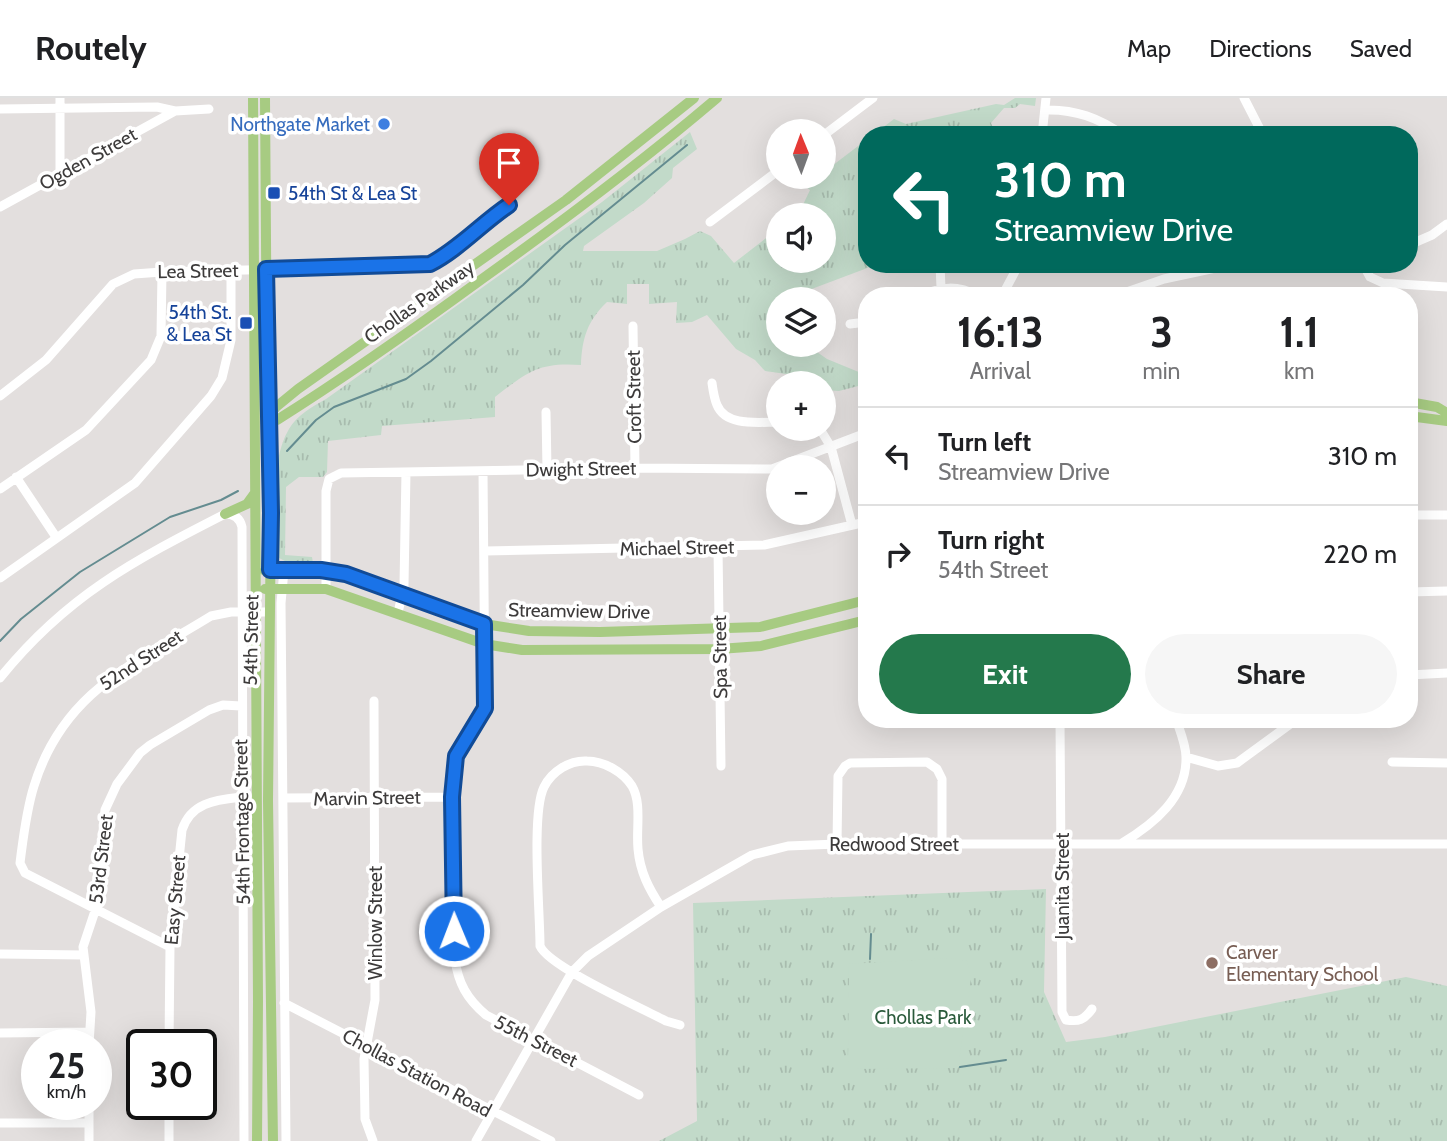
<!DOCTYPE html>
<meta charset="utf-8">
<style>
:root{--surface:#fff;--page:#f6f6f6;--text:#202124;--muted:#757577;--line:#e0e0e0;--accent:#24794c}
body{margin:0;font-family:Cabin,sans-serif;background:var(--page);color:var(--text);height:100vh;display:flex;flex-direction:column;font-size:26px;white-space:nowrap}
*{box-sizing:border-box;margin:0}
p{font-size:23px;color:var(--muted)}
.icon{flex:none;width:38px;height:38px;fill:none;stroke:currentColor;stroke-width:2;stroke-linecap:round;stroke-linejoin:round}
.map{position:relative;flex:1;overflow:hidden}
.details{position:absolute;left:858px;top:189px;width:560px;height:441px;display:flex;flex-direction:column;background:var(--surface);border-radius:28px;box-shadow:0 7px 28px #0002}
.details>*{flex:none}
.hud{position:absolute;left:858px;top:28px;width:560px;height:147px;border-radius:28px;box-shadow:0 7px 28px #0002;background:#00695c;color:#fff;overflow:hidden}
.needle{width:46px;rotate:359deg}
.fabs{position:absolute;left:766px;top:21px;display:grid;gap:14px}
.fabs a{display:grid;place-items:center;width:70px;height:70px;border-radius:50%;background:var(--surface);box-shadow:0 7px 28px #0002;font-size:35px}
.speed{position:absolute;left:21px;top:931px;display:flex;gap:14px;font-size:35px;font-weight:700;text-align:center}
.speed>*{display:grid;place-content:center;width:91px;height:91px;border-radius:50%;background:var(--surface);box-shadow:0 7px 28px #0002;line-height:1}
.speed small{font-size:18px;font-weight:400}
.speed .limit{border:4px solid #111;border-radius:10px;background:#fff;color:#111}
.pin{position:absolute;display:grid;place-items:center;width:60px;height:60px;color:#fff;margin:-72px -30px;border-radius:50% 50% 50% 0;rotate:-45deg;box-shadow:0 0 7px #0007}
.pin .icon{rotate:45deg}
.me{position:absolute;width:77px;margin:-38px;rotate:359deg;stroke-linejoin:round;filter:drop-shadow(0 0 5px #0008)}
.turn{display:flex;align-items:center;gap:24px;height:147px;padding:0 21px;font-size:32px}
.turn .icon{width:91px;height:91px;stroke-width:2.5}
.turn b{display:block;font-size:49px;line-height:60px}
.eta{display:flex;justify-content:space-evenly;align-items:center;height:119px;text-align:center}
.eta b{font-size:42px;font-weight:800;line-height:49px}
.button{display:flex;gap:14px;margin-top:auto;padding:14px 21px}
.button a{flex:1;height:80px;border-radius:42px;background:var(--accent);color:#fff;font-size:28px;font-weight:800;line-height:80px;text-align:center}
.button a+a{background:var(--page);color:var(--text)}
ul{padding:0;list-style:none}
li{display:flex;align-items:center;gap:21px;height:98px;padding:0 21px;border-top:2px solid var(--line)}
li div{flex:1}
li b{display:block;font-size:26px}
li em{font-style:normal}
header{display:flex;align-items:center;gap:42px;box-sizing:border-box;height:98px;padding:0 35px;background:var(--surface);border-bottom:2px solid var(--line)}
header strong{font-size:33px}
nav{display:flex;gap:38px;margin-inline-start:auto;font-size:24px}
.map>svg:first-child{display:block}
.grass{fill:url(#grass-tufts)}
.garden{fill:#c2dac9}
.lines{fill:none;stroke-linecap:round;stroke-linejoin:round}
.stream{stroke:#648c90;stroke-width:2}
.minor{stroke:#fff;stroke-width:9}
.major{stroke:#a7cb82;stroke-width:10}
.route-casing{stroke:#114b97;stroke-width:18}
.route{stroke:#1a73e8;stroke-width:12}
.shop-dot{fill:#3f7fe0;stroke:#fff;stroke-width:2.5}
.transit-dot{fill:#1a4fb4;stroke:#fff;stroke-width:2.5}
.education-dot{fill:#8d6e63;stroke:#fff;stroke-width:2.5}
.labels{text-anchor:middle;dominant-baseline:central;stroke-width:7;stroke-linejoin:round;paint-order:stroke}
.shop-label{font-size:19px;fill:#366cbe;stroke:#fff;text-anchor:end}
.street-label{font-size:19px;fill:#3d3b3b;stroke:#fff}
.transit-label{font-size:19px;fill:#164399;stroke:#fff;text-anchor:start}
.education-label{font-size:19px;fill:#785e54;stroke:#fff;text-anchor:start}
.park-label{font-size:19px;fill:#2a5a3b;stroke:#fff}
</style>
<header>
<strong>Routely</strong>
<nav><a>Map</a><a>Directions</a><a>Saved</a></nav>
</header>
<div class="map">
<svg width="1447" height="1043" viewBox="0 0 1447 1043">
<defs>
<pattern id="grass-tufts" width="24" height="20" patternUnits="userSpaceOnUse" patternTransform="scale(1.75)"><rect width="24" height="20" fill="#c2dac9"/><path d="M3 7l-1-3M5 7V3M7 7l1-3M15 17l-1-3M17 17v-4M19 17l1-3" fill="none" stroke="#a8bcae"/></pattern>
</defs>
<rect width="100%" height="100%" fill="#e3dfde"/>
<path class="grass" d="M1015,0H1036L1035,8L1020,6L1015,10H1004L991,25L994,32L1002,31L1001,37H873L894,21L906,26L996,6L1004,7Z
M690,34L697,51L673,70L672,80L644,105L584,148L583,153H657L685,141L700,133L711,138L734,165L779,130V163H824V117H796L800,113L810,92L803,87L816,79H824V74L866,42V166H878L801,195V201H779V247H807L827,261L866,277V286L839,293L824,292V285H822L821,281L765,273L755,262L736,251L707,217L692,224L676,225L677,204L649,206V186H627V206L607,204C587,223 582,241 581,267C538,264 528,274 495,299V319L382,328L381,337L328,343L327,374L323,379H299L286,389L285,457L312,459L313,465H289L277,459C276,422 269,364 289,331C297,317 312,309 326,301L602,104Z
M1046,791L1044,894L1066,944L1105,939L1406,879L1447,888V1043H659L697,1023L693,805Z"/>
<path class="garden" d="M950,860L967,863L971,880L958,970L855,971L848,963L849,866Z"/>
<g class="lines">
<path class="stream" d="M287,353L316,322L334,309L406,281L431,263L523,187L565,147L687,47
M0,543L21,521L80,474L170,419L221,402L238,393
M870,861L871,836
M960,969L1006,962"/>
<path class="minor" d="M60,0V76
M1244,0L1263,37
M0,11L157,9L175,13L209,11
M1045,12C1075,11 1099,20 1123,37
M824,37L873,0
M1042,37L1046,0
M0,109L175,13
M710,124L779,72
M1409,147L1432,137L1447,126
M940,166L941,190
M1363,166L1370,179L1383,185L1447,189
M920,198C941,188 958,187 978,198
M1002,198L1019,166
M1115,198L1164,181L1234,166
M850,226L866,224
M633,228L635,370
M712,285C713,292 714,300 717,307C726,329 759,324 779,324
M0,298L46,262L113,186L134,176L162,174L421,168C449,161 484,124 509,107
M546,314L547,372
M820,331L831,349L852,427
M483,373L485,610L456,658L452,699L455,861C458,885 467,901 486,917L639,997
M16,379L56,439
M0,391L86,332L151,262L161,238L162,174
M1409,417H1447
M718,450L721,668
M485,453L764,447L866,424
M284,472L281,505L286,1043
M0,480L135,385L211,298L222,280L231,242V173
M326,491V393L329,381L341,375L636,370L772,371L866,335
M1409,494L1447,493
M398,515L404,487L406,374
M1409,577L1447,575
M0,580C66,498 133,463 225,416C234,416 240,420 242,429L244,1043
M1060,621L1062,914L1066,922C1079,924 1084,922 1092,911
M1186,659L1218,668L1237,665L1297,621
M1392,664L1447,665
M283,700L452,699
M1122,745C1154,726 1187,699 1186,659C1186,647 1180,633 1176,621
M837,746L838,678L845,668L850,665L927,664L937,671L942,681V746
M661,809C649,791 640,774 638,751C636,731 642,705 632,688C623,674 604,663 587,663C570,662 552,673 544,689C531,715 540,813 540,848C549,869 642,910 666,923L680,927
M170,849L25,775L20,765L21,757C24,734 27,710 34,688C63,594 133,566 211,518L231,514H269
M0,856L84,857
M284,905L551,1043
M0,935L89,934
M89,947L91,914L83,849L96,810L105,712L117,686L140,655L150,647L209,612L223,607L241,608
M169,947L170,849L182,732C191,704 216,702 242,699
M89,1006V1043
M0,1025H89
M169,1043V1006
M373,1043L365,1021L364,961L375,902L374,603
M476,1043L572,874L588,858L661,809L752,757L788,748L837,746H1447"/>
<path class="major" d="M253,0L258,903L257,1043
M265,0L267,283L271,415L268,703L273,1043
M1409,304L1437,309L1447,315
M1409,318L1447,323
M268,320L277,322C347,278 415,230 482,181C563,123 642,64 717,0
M266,322L276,309L298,291L566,102L694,0
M225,416L247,406L255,395
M265,473L321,472L346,476L484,526L529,533L600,534L760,529L866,502
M265,491H326L484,546L522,552L719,551L761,548L866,522"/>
</g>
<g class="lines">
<g class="route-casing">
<path id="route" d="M454,833L452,699L456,658L485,610L484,526L346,476L321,472H270L271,415L266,171L430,166C459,151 482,125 509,107"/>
</g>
<use href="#route" class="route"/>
</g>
<circle class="shop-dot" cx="384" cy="26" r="7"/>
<g class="transit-dot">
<rect x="267" y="88" width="14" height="14" rx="3.5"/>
<rect x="239" y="218" width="14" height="14" rx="3.5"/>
</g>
<circle class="education-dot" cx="1212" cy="865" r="7"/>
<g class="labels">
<g class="shop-label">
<text x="370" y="26">Northgate Market</text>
</g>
<g class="street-label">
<text transform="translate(88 61) rotate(-29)">Ogden Street</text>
<text transform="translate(198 173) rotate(-1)">Lea Street</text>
<text transform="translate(419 204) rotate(-35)">Chollas Parkway</text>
<text transform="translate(634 299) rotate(-91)">Croft Street</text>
<text transform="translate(581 371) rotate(-1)">Dwight Street</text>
<text transform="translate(677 450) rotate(-1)">Michael Street</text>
<text transform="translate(579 513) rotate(1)">Streamview Drive</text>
<text transform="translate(251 542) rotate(-89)">54th Street</text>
<text transform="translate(720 559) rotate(-91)">Spa Street</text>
<text transform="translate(141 562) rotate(-33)">52nd Street</text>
<text transform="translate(367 700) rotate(-1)">Marvin Street</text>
<text transform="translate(242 724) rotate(-91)">54th Frontage Street</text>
<text x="894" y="746">Redwood Street</text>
<text transform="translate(101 761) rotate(-83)">53rd Street</text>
<text transform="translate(1062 788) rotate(-90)">Juanita Street</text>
<text transform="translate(175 802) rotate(-85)">Easy Street</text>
<text transform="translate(375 825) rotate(-90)">Winlow Street</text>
<text transform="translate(536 943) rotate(27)">55th Street</text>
<text transform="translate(417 975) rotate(28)">Chollas Station Road</text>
</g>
<g class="transit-label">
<text x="288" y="95">54th St &amp; Lea St</text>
<text x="232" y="214" text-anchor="end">54th St.<tspan x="232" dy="22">&amp; Lea St</tspan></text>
</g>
<g class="education-label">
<text x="1226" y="854">Carver<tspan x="1226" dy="22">Elementary School</tspan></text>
</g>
<g class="park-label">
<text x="923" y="919">Chollas Park</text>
</g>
</g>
</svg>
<div class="fabs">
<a><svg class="needle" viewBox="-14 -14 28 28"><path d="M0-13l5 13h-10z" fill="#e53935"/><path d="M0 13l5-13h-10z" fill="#757577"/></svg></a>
<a><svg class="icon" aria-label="sound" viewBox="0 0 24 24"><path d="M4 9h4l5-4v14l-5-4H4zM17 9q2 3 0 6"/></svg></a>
<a><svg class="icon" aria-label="layers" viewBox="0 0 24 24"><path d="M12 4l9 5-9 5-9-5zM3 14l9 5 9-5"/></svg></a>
<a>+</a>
<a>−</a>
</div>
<div class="speed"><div>25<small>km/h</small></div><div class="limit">30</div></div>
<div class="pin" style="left:509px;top:107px;background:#d93025"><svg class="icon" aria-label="arrive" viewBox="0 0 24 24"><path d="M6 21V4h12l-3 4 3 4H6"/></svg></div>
<svg class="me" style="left:454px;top:833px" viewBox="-20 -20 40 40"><circle r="17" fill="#1a73e8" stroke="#fff" stroke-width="3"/><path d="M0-11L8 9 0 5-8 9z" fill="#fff"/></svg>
<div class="hud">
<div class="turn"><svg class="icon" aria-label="left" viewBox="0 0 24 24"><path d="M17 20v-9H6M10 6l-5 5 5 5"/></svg><div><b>310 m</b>Streamview Drive</div></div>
</div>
<section class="details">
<div class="eta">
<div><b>16:13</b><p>Arrival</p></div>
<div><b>3</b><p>min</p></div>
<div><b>1.1</b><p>km</p></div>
</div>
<ul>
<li><svg class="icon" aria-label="left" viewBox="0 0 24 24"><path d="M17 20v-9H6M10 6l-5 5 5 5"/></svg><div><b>Turn left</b><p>Streamview Drive</p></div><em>310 m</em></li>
<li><svg class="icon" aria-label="right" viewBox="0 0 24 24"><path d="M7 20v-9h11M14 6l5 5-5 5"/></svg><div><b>Turn right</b><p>54th Street</p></div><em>220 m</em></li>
</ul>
<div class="button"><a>Exit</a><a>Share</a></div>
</section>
</div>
